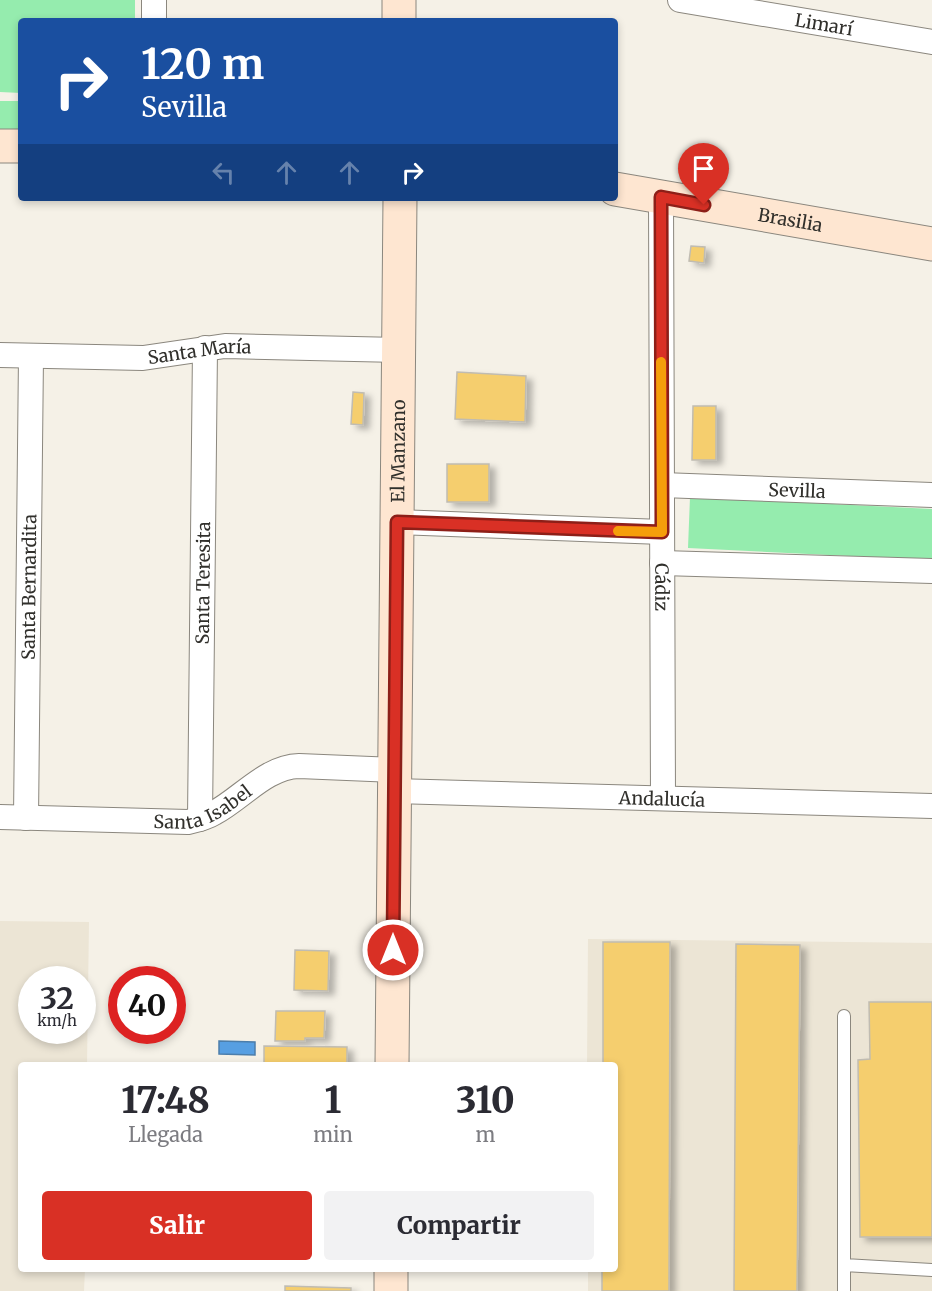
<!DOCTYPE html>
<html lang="es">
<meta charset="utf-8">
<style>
:root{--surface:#fff;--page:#f2f2f3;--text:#2b2b33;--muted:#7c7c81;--accent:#d93025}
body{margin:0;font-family:Merriweather,serif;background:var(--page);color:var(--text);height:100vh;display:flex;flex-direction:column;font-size:22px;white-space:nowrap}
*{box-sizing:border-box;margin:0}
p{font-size:20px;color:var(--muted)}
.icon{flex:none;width:33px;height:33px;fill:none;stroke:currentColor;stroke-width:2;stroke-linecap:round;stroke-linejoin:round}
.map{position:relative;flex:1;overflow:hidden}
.side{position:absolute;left:18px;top:1062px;width:600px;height:210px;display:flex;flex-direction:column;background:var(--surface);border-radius:6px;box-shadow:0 3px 9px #0003}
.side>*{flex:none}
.guide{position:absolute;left:18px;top:18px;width:600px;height:183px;border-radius:6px;box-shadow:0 3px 9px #0003;background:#1a4fa0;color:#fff;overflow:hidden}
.speed{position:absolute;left:18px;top:966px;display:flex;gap:12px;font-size:30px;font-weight:700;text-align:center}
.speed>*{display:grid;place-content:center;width:78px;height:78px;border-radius:50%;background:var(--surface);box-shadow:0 3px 9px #0003;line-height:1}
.speed small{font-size:15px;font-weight:400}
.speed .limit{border:9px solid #d22;background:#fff;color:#111}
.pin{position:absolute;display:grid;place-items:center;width:51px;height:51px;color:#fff;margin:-62px -26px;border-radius:50% 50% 50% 0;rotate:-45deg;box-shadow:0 0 6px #0007}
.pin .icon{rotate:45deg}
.me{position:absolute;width:66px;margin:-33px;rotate:0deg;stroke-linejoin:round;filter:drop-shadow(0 0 4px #0008)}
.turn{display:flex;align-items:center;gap:21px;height:126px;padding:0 24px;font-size:27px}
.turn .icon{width:78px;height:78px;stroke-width:2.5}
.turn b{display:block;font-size:42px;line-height:51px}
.lanes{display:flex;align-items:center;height:57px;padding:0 24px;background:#0003;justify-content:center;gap:30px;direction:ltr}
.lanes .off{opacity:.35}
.eta{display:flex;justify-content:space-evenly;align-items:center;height:102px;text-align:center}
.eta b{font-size:36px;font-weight:800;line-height:42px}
.button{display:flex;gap:12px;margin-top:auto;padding:12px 24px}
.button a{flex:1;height:69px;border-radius:6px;background:var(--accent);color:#fff;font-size:24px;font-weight:800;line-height:69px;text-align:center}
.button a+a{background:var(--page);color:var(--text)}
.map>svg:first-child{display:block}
.built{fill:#ece5d5;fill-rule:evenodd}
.green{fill:#95ecae}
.water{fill:#579fe2;stroke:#4c7eab;stroke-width:1.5}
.building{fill:#f5ce6e;stroke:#c0bcb2;stroke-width:1.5;filter:url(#shadow)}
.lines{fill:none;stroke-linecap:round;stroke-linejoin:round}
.lane-casing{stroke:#8b877e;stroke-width:14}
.street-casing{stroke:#8b877e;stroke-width:26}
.secondary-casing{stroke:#8b877e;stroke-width:35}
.lane{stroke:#fff;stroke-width:12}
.street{stroke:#fff;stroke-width:24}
.secondary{stroke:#fee6d1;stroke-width:33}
.route-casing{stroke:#8d1f18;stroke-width:15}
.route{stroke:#d93025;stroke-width:10}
.slow{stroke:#f59e0b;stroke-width:10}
.labels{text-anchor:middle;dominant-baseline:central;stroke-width:5;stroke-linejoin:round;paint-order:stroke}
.street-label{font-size:18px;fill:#31302c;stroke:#fefffe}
</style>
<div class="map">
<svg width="932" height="1291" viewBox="0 0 932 1291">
<defs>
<filter id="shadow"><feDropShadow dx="6" dy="4" stdDeviation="3" flood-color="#0004"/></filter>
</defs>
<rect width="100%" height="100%" fill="#f5f1e7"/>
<path class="built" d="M0,921L89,922L87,1065H21V1269H85L84,1291H0ZM32,980H82V1030H32Z
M588,939L932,943V1291H588V1269H615V1065H587Z"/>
<path class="green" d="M0,0H135V21H21V93L0,92Z
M0,101H21V129H0Z
M690,497L932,509V560L688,548Z"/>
<path class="water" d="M219,1041L255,1042V1055L219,1054Z"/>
<path class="building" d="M691,246L705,247L704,263L689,261Z
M457,372L526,376L525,422L455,419Z
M353,392L364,393L363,425L351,424Z
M693,406H716V460H692Z
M447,464H489V502H447Z
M603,942H670L669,1291H602V1269H615V1065H603Z
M736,944L800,945L797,1291H734Z
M295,950L329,951L328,991L294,990Z
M869,1002H932V1237H860L858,1060L870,1059Z
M276,1011H325L324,1038H305V1041H275Z
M264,1046L347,1047V1065H264Z
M285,1286L351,1288V1291H285Z"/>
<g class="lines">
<g class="lane-casing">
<path id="lane" d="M844,1265L932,1270
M844,1291V1016"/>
</g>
<g class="street-casing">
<g id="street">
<path id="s1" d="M680,0L932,42"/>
<path d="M154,21V0"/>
<path id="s2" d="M661,197L663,798"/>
<path id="s3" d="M0,355L143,358L225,346L399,350"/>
<path id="s4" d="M662,485L932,495"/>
<path d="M397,522L662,532"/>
<path d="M662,563L932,571"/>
<path id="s5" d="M394,791L932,806"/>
<path id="s6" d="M0,817L188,822C197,820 206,818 214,813C242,798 266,767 299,766L395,770"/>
<path id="s7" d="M26,818L31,356"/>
<path id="s8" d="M200,819L205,348"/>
</g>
</g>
<g class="secondary-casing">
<g id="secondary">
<path d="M399,0V21"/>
<path d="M0,146H21"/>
<path id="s9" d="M615,189L932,244"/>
<path id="s10" d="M392,1065L400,198"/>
<path d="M391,1291V1269"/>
</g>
</g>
<use href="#lane" class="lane"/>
<use href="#street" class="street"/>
<use href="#secondary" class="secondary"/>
</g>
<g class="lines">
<g class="route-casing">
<path id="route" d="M393,950L397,522L662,532L661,197L704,205"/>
</g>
<use href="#route" class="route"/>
<path class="slow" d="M618,531L662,532L661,362"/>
</g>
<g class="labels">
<g class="street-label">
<text stroke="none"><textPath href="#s1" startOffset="146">Limarí</textPath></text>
<text stroke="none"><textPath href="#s9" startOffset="178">Brasilia</textPath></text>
<text stroke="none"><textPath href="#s3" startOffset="200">Santa María</textPath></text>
<text stroke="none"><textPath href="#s10" startOffset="614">El Manzano</textPath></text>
<text stroke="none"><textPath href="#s4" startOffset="135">Sevilla</textPath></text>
<text stroke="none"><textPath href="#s8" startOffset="236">Santa Teresita</textPath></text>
<text stroke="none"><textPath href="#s7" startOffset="231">Santa Bernardita</textPath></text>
<text stroke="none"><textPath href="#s2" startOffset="390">Cádiz</textPath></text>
<text stroke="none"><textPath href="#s5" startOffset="268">Andalucía</textPath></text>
<text stroke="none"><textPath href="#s6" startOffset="206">Santa Isabel</textPath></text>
</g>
</g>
</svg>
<div class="speed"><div>32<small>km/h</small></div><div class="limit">40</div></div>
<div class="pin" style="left:704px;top:205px;background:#d93025"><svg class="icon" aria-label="arrive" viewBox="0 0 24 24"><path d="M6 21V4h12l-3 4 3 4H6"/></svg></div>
<svg class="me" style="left:393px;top:950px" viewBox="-20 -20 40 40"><circle r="17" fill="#d93025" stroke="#fff" stroke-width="3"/><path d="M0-11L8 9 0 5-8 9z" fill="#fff"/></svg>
<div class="guide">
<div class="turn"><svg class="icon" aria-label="right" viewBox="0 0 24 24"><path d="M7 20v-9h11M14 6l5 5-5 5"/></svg><div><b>120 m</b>Sevilla</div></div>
<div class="lanes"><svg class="icon off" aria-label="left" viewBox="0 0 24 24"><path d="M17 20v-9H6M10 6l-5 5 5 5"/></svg><svg class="icon off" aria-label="ahead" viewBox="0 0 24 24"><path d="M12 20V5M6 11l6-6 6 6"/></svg><svg class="icon off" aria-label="ahead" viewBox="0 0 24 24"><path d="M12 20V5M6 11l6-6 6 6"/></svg><svg class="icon" aria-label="right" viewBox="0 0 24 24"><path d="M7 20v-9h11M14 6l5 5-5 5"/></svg></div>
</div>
<section class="side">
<div class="eta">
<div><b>17:48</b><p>Llegada</p></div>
<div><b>1</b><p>min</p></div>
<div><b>310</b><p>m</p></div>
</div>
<div class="button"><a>Salir</a><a>Compartir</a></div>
</section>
</div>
